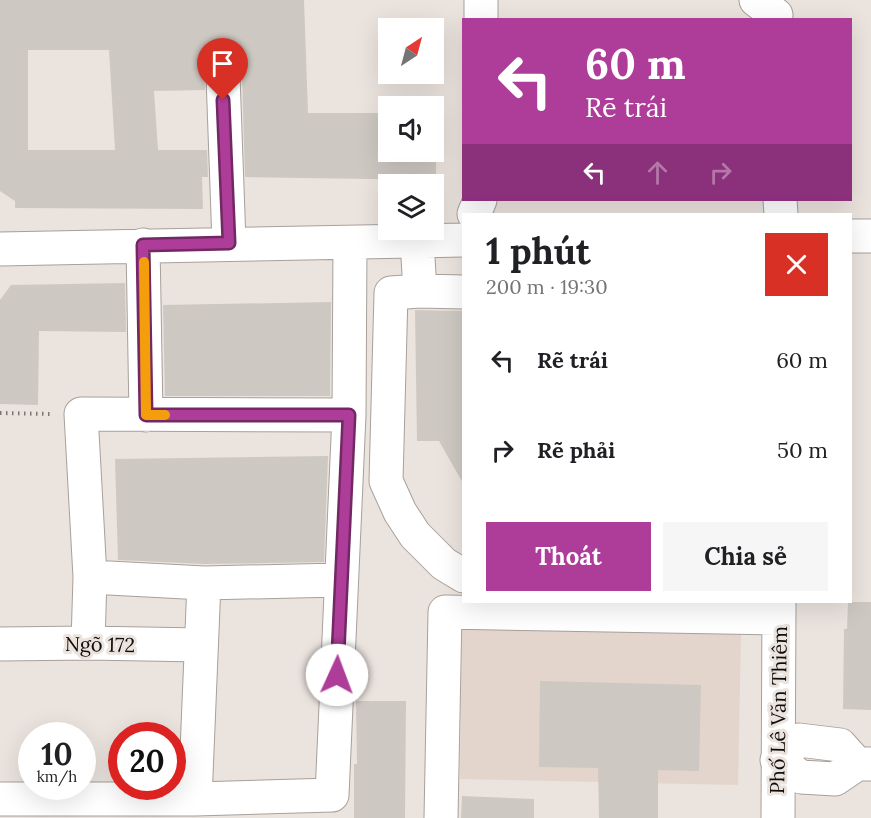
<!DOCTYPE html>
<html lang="vi">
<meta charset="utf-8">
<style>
:root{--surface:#fff;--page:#f6f6f6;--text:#202124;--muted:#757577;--accent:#ae3d99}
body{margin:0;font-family:Lora,serif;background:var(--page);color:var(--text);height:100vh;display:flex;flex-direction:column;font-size:22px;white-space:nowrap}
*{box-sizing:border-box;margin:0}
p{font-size:20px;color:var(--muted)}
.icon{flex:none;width:33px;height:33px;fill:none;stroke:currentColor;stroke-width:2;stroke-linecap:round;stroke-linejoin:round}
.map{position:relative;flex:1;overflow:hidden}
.panel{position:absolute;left:462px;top:213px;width:390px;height:390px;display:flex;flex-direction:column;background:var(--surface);border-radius:0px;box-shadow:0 6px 24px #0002}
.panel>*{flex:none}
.top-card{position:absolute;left:462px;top:18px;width:390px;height:183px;border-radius:0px;box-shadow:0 6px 24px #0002;background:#ae3d99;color:#fff;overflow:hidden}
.needle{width:39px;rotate:36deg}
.fabs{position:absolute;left:378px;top:18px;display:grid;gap:12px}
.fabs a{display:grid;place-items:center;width:66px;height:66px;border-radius:0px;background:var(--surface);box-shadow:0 6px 24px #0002;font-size:30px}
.speed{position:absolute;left:18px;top:722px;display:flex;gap:12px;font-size:30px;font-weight:700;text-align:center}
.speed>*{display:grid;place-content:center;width:78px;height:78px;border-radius:50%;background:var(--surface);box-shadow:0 6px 24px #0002;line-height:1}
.speed small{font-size:15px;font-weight:400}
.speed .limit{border:9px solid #d22;background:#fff;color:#111}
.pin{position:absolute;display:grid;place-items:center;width:51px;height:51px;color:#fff;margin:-62px -26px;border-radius:50% 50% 50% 0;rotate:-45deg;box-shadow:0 0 6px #0007}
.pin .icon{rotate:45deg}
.me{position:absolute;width:66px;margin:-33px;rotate:2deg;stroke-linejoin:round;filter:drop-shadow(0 0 4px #0008)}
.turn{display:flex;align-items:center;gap:21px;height:126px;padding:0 24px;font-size:27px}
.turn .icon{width:78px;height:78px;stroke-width:2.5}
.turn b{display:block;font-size:42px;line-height:51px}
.lanes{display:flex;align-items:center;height:57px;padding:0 24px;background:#0003;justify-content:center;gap:30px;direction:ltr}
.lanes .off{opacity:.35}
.round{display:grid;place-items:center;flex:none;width:63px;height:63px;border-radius:0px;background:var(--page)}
.overview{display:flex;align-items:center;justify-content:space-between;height:102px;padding:0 24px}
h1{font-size:36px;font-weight:700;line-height:45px}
.button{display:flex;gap:12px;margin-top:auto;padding:12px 24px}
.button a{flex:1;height:69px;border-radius:0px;background:var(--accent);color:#fff;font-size:24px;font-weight:700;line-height:69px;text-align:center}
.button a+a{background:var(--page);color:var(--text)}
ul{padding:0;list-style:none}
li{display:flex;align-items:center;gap:18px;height:90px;padding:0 24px}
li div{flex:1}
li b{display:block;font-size:22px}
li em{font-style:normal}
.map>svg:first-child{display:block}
.built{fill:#e3d5cb}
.building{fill:#cec8c2;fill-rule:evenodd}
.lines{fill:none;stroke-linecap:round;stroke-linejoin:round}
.minor-casing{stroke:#a7a09b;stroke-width:35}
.path{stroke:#7c7773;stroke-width:4;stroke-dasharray:1.5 4.5;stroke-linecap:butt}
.minor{stroke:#fff;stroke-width:33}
.route-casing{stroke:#712863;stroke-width:15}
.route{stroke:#ae3d99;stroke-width:10}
.slow{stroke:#f59e0b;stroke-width:10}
.labels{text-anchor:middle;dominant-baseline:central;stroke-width:6;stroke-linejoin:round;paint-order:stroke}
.street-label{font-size:20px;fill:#0f0d0b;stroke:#ebe3de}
</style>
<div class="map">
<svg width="871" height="818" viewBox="0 0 871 818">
<rect width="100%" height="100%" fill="#ebe3de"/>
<path class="built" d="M462,627L741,634L738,785L460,779Z"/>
<path class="building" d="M0,0H304L308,113H388V152H436V180L245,177L242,75L239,66L232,60L222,57L213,60L207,67L204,77L205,90L154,91L158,150H207L208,177H202L203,209L15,208V201L0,191ZM28,50H109L115,150H28Z
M125,283L126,332L39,331L38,405L0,404V300L11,285Z
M331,302L330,396H165L163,305Z
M415,310L464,311V485L439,441H417Z
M328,456L324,562L204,564L118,560L115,459Z
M848,602H871V710L843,709L844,629H847Z
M540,681L701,685L699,771L658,770V818H599L598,768L539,767Z
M356,701H406L405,818H354V764H357Z
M462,796L534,799V818H461Z"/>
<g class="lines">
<g class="minor-casing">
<path id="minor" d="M756,0L776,15
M481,20V0
M223,76L229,243
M780,200L781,214
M474,214L480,200
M850,236H871
M417,241L420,291L464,292
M143,245L146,415
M0,249L464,240
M420,291L391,293L386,481L400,512L415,535L444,564L464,576
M90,577L204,583L340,580
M88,643L90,577L81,414L349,415
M0,644L88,643L201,645
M857,764L840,745L799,740L777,760L801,777L835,779L857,764H871
M0,799H195L332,795L349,415L350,243
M195,799L204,583
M441,818L445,612L779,618
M778,818L779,602"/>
</g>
<path class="path" d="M0,413L50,414"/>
<use href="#minor" class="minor"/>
</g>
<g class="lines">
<g class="route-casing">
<path id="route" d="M223,100L229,243L143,245L146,415H349L337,675"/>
</g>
<use href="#route" class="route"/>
<path class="slow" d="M144,262L146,415H165"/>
</g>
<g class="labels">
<g class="street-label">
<text transform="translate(100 644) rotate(1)">Ngõ 172</text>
<text transform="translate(778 710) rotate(-89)">Phố Lê Văn Thiêm</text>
</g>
</g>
</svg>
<div class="fabs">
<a><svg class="needle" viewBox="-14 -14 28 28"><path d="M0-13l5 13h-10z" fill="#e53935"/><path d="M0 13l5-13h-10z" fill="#757577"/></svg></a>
<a><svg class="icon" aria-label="sound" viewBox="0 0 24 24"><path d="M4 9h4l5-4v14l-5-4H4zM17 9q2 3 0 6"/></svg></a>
<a><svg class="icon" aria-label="layers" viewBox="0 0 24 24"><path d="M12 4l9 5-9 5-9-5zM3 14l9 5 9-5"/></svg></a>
</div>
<div class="speed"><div>10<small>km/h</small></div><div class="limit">20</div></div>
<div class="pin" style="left:223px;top:100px;background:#d93025"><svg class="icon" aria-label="arrive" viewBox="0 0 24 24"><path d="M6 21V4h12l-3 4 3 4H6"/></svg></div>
<svg class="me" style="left:337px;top:675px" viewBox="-20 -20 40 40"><circle r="19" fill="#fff"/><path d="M0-13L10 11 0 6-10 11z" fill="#ae3d99"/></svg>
<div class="top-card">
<div class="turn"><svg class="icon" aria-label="left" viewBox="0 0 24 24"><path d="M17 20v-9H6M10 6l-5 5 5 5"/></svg><div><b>60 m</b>Rẽ trái</div></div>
<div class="lanes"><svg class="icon" aria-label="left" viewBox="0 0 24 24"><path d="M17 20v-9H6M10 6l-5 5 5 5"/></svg><svg class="icon off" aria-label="ahead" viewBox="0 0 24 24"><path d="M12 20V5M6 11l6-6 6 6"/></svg><svg class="icon off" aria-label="right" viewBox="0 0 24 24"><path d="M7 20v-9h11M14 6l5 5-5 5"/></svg></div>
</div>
<section class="panel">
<div class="overview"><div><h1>1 phút</h1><p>200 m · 19:30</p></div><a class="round" style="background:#d93025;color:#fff"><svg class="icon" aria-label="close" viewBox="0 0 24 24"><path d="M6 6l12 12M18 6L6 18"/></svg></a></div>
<ul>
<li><svg class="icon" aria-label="left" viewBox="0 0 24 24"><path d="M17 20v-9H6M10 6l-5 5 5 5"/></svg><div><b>Rẽ trái</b></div><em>60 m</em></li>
<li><svg class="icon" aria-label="right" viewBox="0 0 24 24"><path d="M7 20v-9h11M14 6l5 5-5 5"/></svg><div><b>Rẽ phải</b></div><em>50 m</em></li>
</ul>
<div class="button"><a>Thoát</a><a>Chia sẻ</a></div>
</section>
</div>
